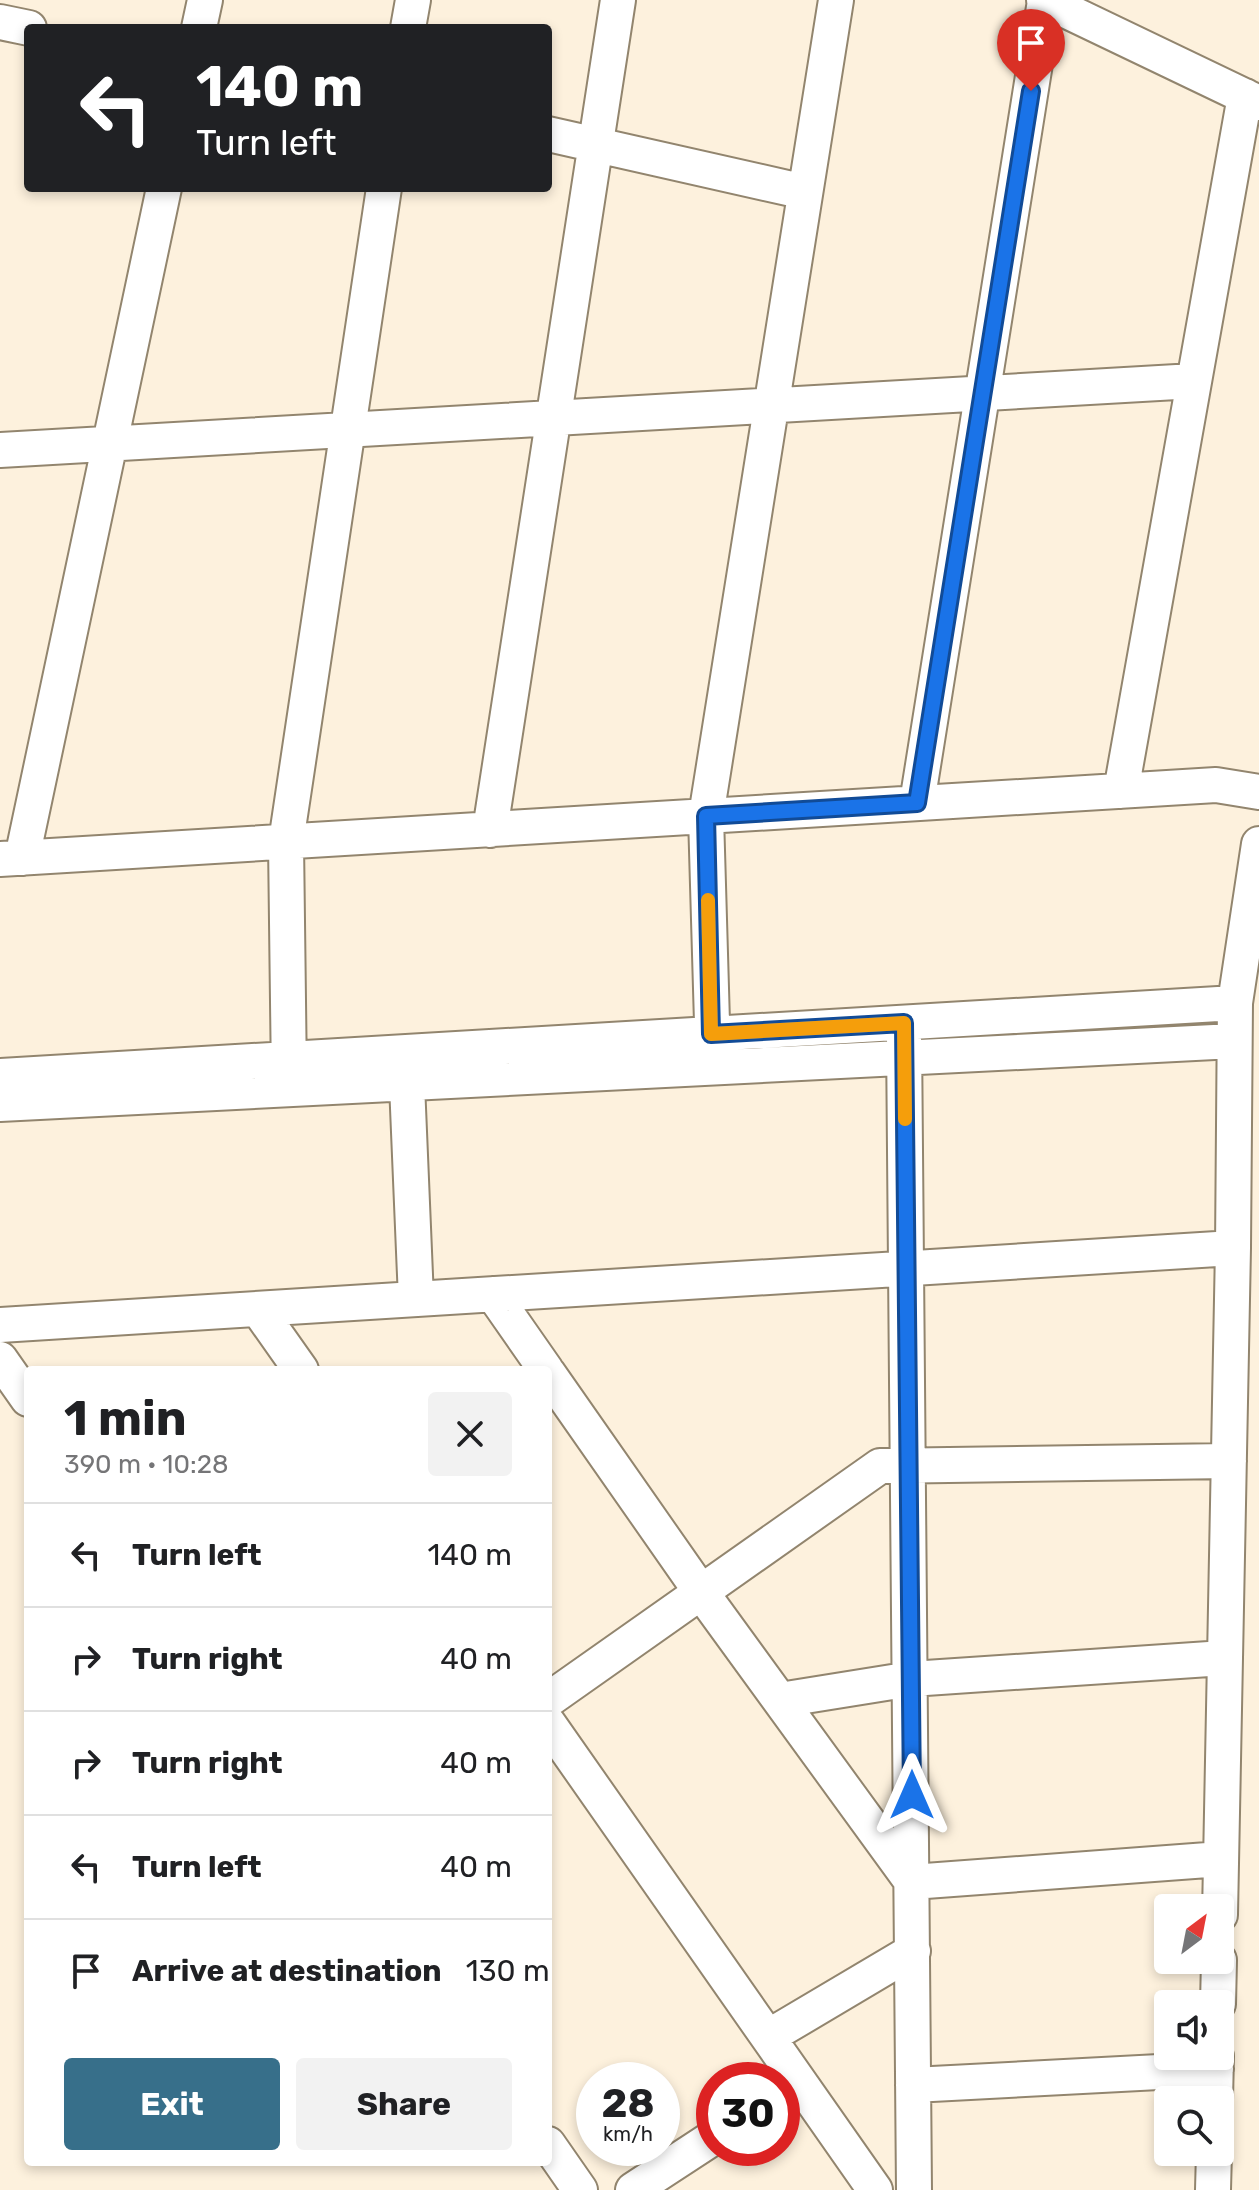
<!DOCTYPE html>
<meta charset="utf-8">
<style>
:root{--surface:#fff;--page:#f2f2f2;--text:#202124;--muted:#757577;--line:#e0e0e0;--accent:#376f8a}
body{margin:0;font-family:Rubik,sans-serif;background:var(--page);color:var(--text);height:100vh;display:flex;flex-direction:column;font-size:30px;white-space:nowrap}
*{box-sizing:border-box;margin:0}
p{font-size:26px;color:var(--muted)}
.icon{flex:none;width:44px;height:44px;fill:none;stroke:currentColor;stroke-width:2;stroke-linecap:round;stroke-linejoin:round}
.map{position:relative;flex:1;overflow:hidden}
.panel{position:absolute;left:24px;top:1366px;width:528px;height:800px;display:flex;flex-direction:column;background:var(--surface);border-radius:8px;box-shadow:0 4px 12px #0003}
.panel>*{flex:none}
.top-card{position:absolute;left:24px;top:24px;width:528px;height:168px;border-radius:8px;box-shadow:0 4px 12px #0003;background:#202124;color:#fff;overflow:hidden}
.needle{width:52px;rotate:32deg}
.buttons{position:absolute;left:1154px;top:1894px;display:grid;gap:16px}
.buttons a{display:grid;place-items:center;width:80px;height:80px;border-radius:8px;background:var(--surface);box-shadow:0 4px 12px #0003;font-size:40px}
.speed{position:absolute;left:576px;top:2062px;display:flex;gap:16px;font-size:40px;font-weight:700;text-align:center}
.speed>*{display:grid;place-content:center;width:104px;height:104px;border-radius:50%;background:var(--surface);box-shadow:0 4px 12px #0003;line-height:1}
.speed small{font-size:20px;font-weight:400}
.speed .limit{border:12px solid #d22;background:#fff;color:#111}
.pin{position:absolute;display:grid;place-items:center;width:68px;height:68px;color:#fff;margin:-82px -34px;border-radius:50% 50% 50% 0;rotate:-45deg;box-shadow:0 0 8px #0007}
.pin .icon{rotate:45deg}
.me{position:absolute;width:88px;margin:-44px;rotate:0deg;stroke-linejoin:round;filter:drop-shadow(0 0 6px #0008)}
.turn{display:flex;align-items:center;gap:28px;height:168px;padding:0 40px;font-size:36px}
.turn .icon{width:104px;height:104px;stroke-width:2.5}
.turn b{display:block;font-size:56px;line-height:68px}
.round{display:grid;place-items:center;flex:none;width:84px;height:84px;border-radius:8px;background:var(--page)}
.summary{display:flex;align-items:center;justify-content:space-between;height:136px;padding:0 40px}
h1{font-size:48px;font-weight:700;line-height:60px}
.button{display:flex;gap:16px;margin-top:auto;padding:16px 40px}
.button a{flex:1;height:92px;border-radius:8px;background:var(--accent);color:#fff;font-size:32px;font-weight:700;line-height:92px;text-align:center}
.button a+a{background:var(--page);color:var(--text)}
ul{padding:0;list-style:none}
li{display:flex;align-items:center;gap:24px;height:104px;padding:0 40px;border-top:2px solid var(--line)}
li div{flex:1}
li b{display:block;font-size:30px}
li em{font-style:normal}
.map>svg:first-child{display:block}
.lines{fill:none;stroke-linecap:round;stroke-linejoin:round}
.street-casing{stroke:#92856e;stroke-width:38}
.street{stroke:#fff;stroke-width:34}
.route-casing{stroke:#114b97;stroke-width:20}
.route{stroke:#1a73e8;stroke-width:14}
.slow{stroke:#f59e0b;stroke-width:14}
</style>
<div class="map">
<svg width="1259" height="2190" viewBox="0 0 1259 2190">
<rect width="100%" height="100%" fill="#fdf1dd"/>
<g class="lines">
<g class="street-casing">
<path id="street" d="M1044,0L1259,103
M0,22L29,28
M199,28L205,0
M408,28L413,0
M548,134L805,192
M0,450L1194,381
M1121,791L1245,96
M917,803L1045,1
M490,830L618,0
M22,858L164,188
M0,859L1216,785L1259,792
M904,1035L914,2190
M713,1057L706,816L836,0
M406,1060L416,1299
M0,1076L1235,1003
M289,1080L286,842L384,188
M0,1104L1234,1041
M493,1294L546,1370
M258,1309L301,1370
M0,1325L1233,1248
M0,1359L28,1399
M548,1373L701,1592L912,1882L1221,1859
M548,1700L880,1466L1229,1461
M780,1700L911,1679L1224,1658
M548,1723L875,2190
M1220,1915L1233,1248L1235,1003L1259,844
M1218,2004L1219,1960
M768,2037L913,1951
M913,2085L1216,2069
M1215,2100L1216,2056
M548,2144L580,2190
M633,2190L714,2137
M1213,2190L1214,2152"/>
</g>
<use href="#street" class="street"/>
</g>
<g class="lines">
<g class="route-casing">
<path id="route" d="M912,1795L904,1023L711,1034L706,816L917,803L1031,91"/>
</g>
<use href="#route" class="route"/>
<path class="slow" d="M708,900L711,1034L904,1023L905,1119"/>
</g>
</svg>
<div class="buttons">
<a><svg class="needle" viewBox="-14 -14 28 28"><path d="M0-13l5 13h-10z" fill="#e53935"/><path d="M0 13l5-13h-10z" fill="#757577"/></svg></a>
<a><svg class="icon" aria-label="sound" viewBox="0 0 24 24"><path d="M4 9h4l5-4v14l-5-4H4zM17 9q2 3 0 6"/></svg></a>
<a><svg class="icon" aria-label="search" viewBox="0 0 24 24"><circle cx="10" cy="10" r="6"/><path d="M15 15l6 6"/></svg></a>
</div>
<div class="speed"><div>28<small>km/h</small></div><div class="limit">30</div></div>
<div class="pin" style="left:1031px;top:91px;background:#d93025"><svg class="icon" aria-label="arrive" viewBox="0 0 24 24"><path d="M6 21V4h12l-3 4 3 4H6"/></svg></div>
<svg class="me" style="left:912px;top:1795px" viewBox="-20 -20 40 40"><path d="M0-17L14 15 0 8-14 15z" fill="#1a73e8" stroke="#fff" stroke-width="4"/></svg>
<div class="top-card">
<div class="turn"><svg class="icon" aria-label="left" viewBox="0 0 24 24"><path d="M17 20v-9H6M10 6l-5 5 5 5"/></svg><div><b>140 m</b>Turn left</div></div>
</div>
<section class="panel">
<div class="summary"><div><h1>1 min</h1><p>390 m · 10:28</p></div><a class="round"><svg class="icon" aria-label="close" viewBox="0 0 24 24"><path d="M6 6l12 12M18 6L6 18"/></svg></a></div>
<ul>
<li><svg class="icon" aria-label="left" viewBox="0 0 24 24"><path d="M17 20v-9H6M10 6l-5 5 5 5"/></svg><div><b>Turn left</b></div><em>140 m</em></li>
<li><svg class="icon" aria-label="right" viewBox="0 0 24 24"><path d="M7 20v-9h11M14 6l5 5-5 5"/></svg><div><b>Turn right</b></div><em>40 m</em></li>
<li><svg class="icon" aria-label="right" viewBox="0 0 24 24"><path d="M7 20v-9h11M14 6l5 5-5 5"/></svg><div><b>Turn right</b></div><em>40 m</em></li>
<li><svg class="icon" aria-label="left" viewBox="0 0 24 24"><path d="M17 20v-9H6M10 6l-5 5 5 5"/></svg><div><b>Turn left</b></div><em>40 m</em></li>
<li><svg class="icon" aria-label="arrive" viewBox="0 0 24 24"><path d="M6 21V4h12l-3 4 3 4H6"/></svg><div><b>Arrive at destination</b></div><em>130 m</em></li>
</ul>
<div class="button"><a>Exit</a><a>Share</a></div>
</section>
</div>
